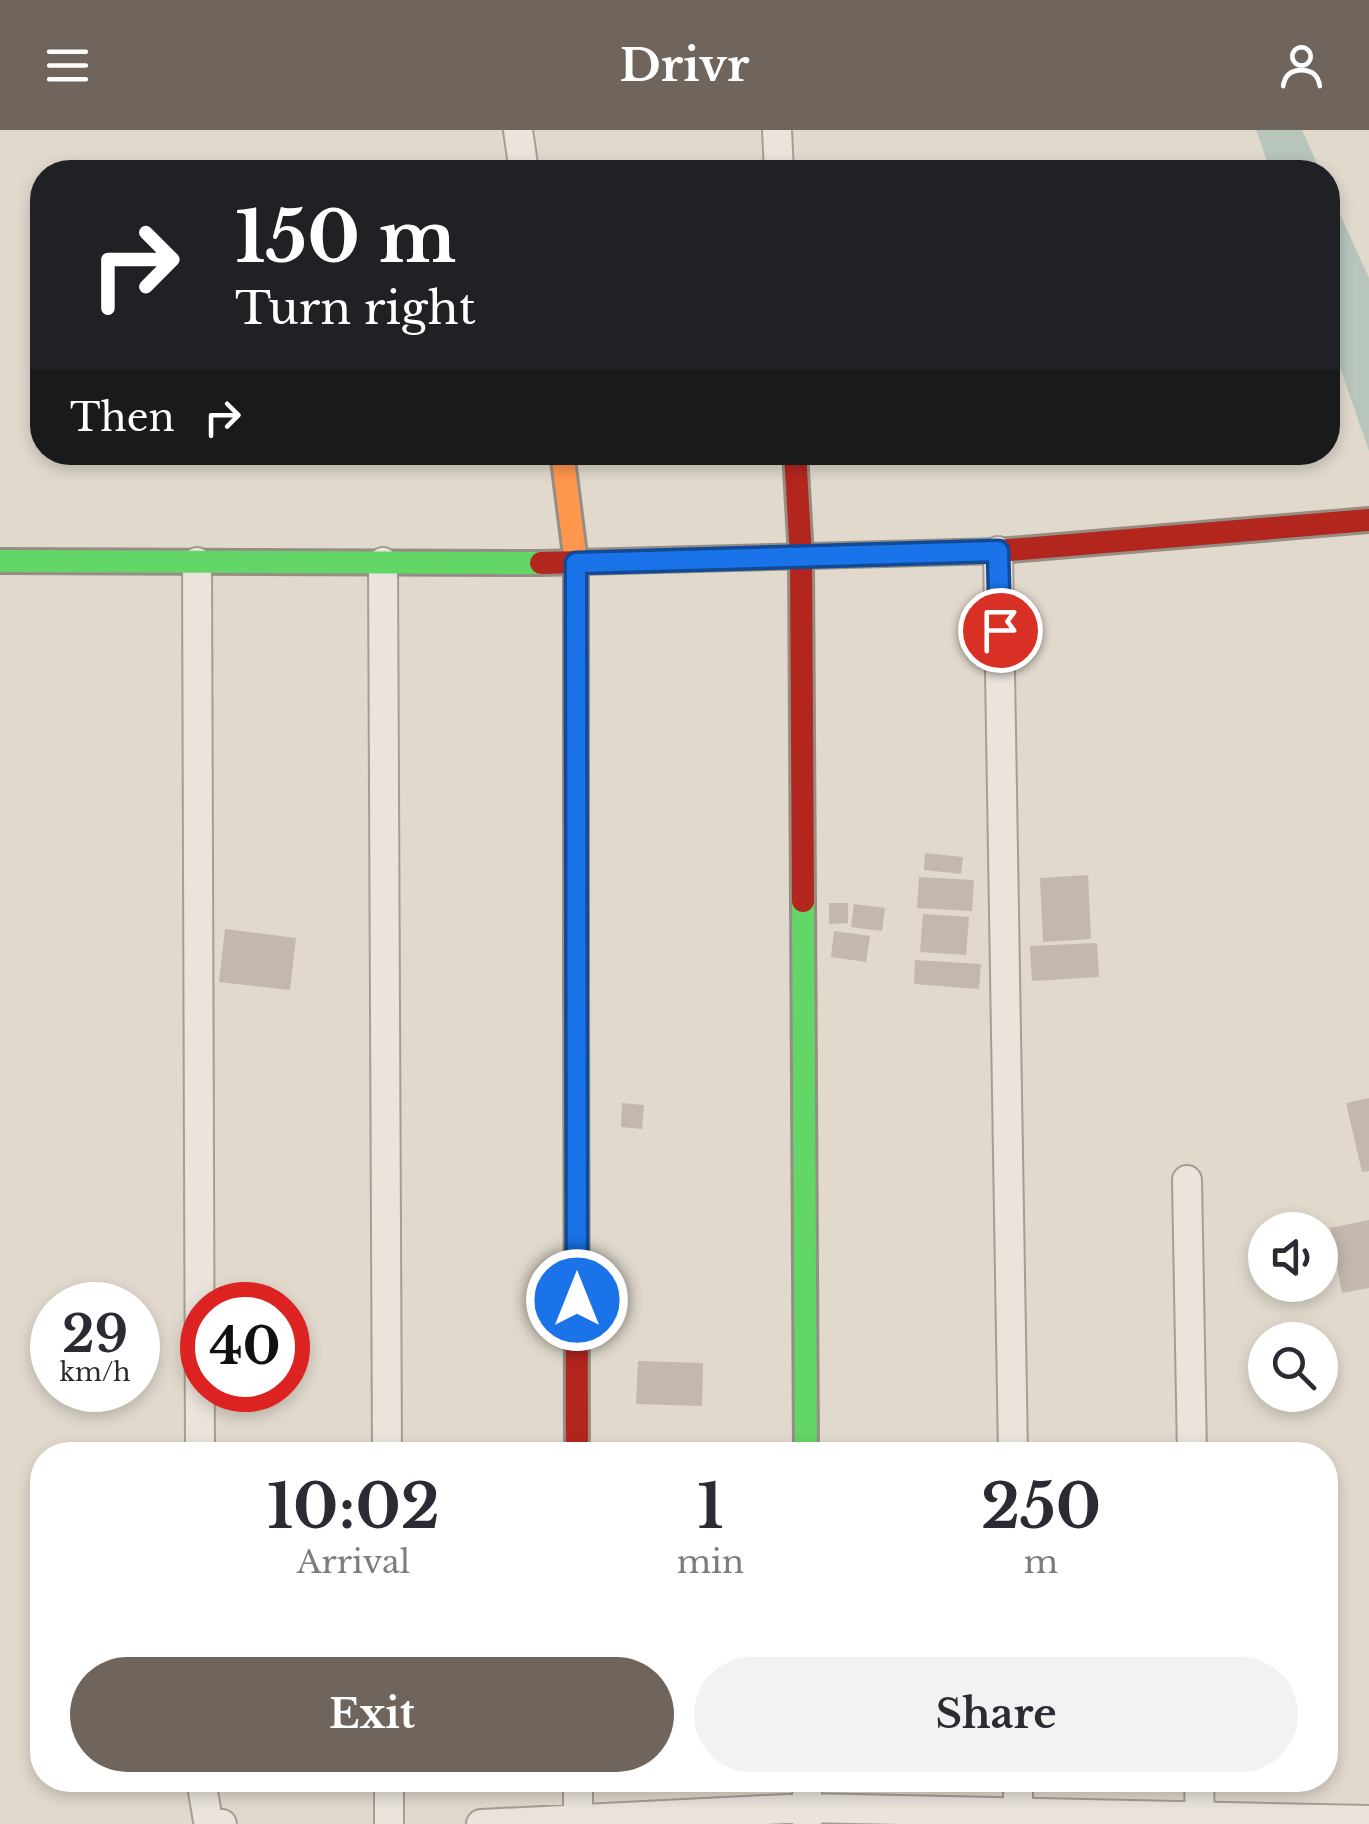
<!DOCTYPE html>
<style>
:root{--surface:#fff;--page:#f2f2f3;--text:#2b2b33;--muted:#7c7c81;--accent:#70655c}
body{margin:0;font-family:"Libre Baskerville",serif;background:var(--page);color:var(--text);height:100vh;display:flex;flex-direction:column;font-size:38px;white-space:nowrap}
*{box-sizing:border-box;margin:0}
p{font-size:32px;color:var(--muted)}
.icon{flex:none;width:55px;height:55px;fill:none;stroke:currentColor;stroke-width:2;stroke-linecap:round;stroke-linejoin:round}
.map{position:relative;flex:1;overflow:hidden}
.side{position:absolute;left:30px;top:1312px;width:1308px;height:350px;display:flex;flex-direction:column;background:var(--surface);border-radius:40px;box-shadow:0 5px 15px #0003}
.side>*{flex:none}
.guide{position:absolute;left:30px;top:30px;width:1310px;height:305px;border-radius:40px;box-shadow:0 5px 15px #0003;background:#202124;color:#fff;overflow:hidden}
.fabs{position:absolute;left:1248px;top:1082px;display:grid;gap:20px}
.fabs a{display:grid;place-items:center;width:90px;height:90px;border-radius:50%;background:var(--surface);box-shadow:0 5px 15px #0003;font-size:50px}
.speed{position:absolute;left:30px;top:1152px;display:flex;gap:20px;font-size:50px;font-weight:700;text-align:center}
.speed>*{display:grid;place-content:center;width:130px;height:130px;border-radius:50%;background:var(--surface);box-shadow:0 5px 15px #0003;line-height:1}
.speed small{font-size:25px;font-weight:400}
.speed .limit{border:15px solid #d22;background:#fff;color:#111}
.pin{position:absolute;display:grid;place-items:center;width:85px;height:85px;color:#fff;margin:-42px;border:5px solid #fff;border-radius:50%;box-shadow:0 2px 10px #0007}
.me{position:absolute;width:110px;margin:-55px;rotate:0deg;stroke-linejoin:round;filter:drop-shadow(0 0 8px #0008)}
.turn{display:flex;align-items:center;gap:35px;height:210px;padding:0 40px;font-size:45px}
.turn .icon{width:130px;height:130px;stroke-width:2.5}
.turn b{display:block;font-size:70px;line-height:85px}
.then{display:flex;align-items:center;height:95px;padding:0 40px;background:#0003;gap:20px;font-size:38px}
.eta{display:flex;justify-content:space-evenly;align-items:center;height:170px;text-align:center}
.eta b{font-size:60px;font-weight:700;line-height:70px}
.primary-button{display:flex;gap:20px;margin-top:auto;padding:20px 40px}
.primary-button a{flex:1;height:115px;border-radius:60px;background:var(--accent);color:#fff;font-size:40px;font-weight:700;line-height:115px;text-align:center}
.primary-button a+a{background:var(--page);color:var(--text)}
header{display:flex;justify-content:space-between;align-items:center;height:130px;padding:0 40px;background:var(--accent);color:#fff;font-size:45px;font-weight:700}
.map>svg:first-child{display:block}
.water{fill:#b7c5ba}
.building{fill:#c4b7ad}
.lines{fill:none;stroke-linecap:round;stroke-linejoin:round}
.street-casing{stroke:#a69e95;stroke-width:32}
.fast-casing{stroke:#968e85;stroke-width:28}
.slow-casing{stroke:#968e85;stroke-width:28}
.jam-casing{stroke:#968e85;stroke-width:28}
.street{stroke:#eae4dd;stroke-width:28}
.fast{stroke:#63d668;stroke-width:22}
.slow{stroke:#ff974d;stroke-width:22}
.jam{stroke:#b3261e;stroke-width:22}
.route-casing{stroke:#114b97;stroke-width:25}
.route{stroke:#1a73e8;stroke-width:18}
</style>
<header><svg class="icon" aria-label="menu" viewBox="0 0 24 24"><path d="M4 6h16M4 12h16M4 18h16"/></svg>Drivr<svg class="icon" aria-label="person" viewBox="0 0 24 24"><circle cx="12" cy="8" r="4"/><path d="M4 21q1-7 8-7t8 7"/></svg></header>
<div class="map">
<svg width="1369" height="1694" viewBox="0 0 1369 1694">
<rect width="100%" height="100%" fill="#e1d9cc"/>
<path class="water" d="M1256,0H1302L1321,42H1271Z
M1328,58L1369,148V321L1328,203Z"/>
<path class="building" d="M925,723L963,727L961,744L924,740Z
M1088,745L1091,809L1043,812L1040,748Z
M919,747L974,750L972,781L917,778Z
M829,773H848V793L829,794Z
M854,774L885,778L882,801L851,797Z
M923,784L969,787L966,825L920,822Z
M225,799L296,808L290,860L219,852Z
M834,801L870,806L866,832L831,827Z
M1097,813L1099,847L1032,851L1030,816Z
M915,830L981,834L979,859L914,854Z
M1369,968V1041L1362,1042L1346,973Z
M622,973L644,975L642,999L621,997Z
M1369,1090V1158L1342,1163L1330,1098Z
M638,1231L703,1233L702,1276L636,1274Z"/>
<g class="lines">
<g class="street-casing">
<path id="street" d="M518,0L524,42
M777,0L779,42
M998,421L1013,1325
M197,432L200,1325
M383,432L387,1325
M1187,1050L1192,1325
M201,1650L208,1691L222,1694
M389,1650V1694
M578,1650V1694
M807,1650V1694
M1018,1650V1694
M1199,1650L1200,1694
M481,1694L807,1678L1369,1690"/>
</g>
<g class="fast-casing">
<path id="fast" d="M0,431L541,433
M803,771L806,1325"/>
</g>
<g class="slow-casing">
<path id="slow" d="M562,322L576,433V857"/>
</g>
<g class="jam-casing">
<path id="jam" d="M795,322L801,427L803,771
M541,433L998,421L1369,390
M576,857L577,1325"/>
</g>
<use href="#street" class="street"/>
<use href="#fast" class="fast"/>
<use href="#slow" class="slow"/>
<use href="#jam" class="jam"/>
</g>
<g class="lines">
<g class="route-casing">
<path id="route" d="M577,1170L576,433L998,421L1000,500"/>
</g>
<use href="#route" class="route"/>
</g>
</svg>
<div class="fabs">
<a><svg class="icon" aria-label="sound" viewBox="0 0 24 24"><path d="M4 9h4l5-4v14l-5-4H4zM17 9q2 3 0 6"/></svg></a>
<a><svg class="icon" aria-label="search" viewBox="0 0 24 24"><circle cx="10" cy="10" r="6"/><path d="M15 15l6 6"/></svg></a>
</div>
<div class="speed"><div>29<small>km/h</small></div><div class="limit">40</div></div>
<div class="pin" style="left:1000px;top:500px;background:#d93025"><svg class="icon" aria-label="arrive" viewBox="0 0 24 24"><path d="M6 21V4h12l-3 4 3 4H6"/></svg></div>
<svg class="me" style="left:577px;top:1170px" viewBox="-20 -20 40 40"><circle r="17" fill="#1a73e8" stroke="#fff" stroke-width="3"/><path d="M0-11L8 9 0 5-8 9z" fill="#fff"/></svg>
<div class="guide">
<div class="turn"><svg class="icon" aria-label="right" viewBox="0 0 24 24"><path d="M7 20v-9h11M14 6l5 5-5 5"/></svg><div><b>150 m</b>Turn right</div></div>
<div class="then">Then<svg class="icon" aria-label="right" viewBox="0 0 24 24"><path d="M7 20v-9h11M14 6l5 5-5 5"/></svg></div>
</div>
<section class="side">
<div class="eta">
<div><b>10:02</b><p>Arrival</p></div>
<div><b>1</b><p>min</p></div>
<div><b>250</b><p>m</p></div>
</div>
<div class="primary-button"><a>Exit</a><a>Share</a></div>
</section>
</div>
